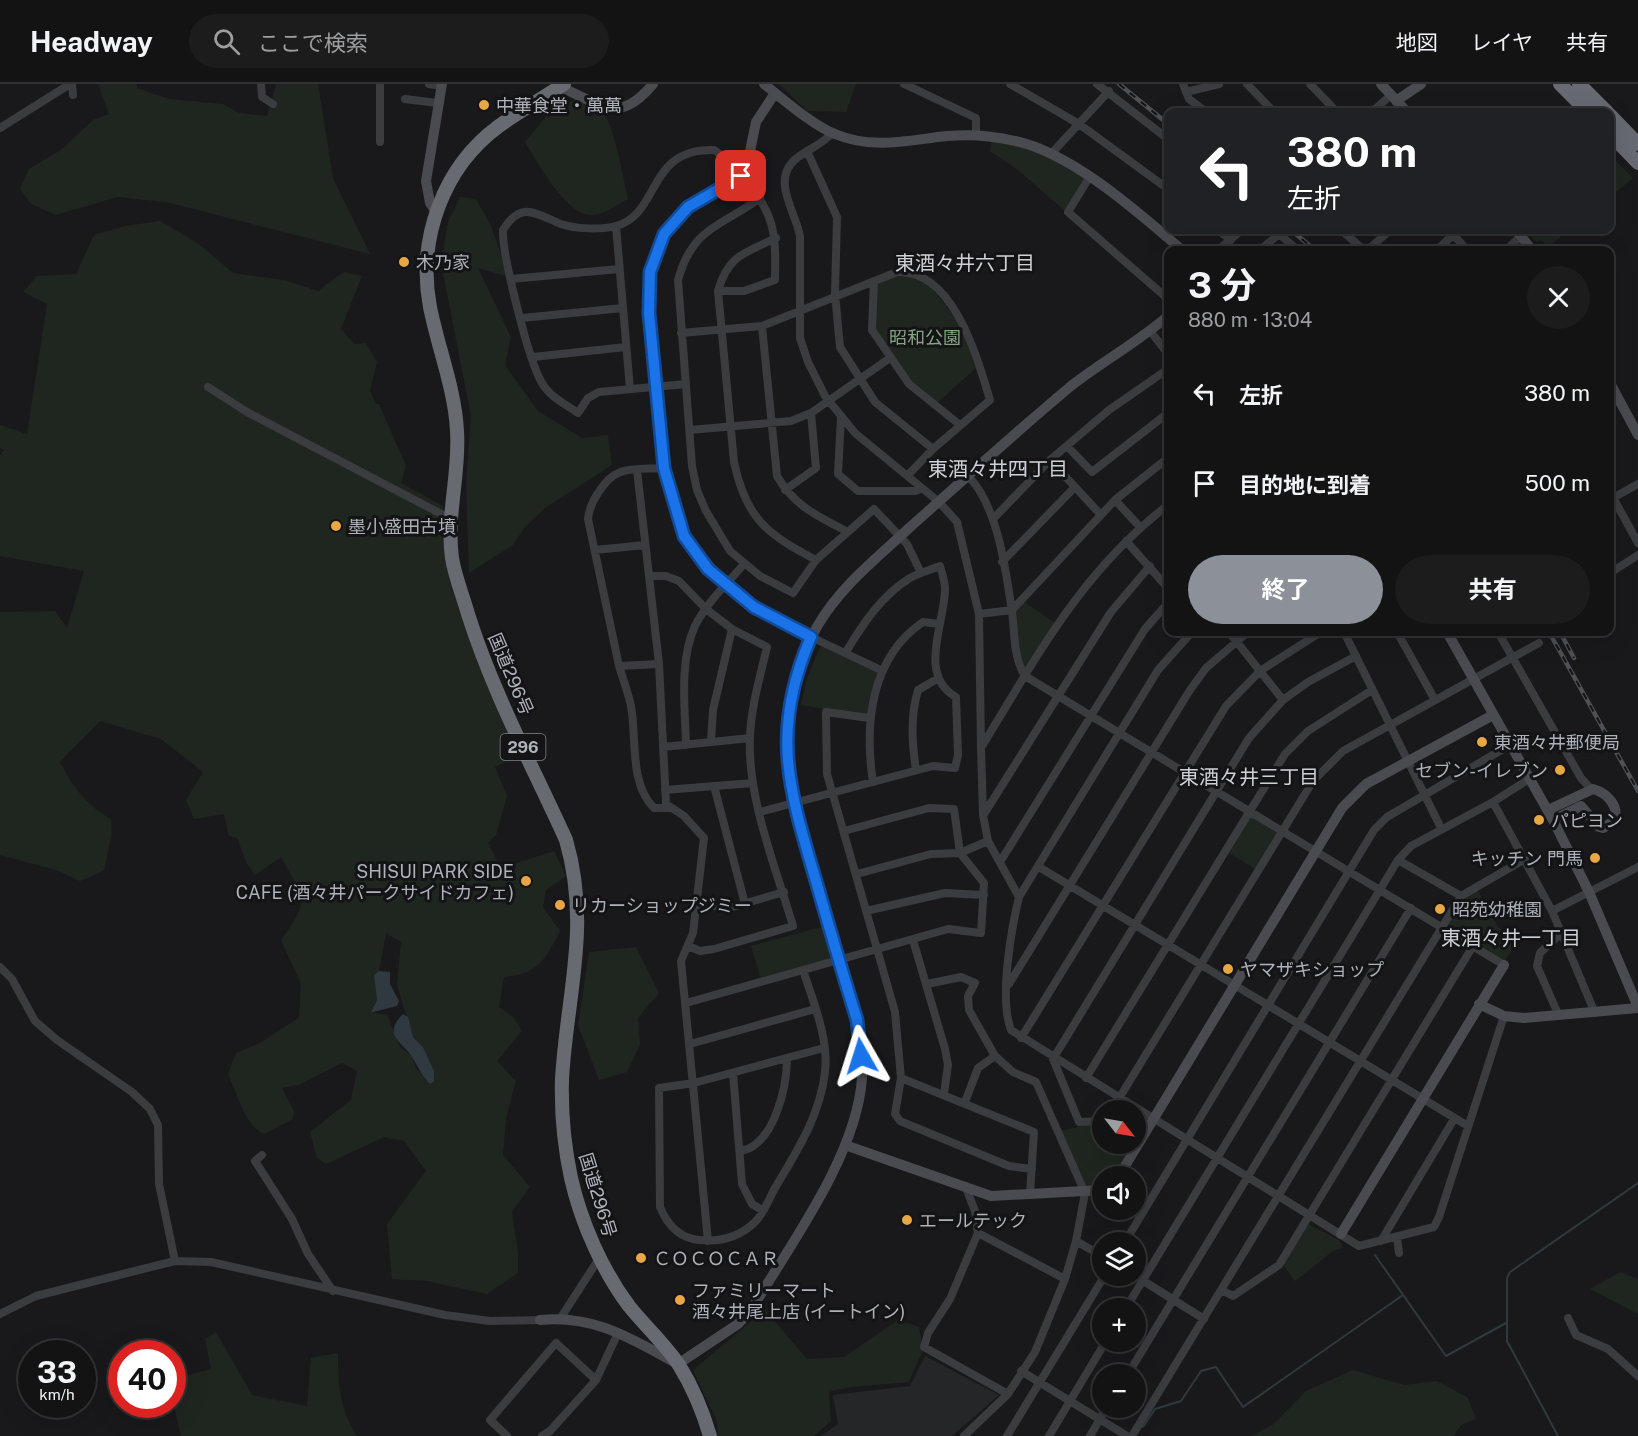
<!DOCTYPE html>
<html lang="ja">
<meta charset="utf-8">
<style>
:root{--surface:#131314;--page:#1c1c1d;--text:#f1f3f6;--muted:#9d9ea0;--line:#323234;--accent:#8c9099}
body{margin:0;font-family:"Public Sans","Noto Sans JP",sans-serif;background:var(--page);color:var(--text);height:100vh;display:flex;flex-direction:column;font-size:22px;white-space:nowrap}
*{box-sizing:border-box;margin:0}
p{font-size:20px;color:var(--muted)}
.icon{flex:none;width:33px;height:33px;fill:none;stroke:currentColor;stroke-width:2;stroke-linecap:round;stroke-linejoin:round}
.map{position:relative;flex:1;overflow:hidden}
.side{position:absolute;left:1164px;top:162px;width:450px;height:390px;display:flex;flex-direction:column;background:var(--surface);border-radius:12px;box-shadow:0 6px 24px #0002,0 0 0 2px var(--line)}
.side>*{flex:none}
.banner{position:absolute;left:1164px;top:24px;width:450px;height:126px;border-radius:12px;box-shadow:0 6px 24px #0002,0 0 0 2px var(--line);background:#202124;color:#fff;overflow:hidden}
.needle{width:39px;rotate:121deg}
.controls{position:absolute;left:1092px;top:1016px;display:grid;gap:12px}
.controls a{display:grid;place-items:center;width:54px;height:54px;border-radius:50%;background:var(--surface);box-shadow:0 6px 24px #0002,0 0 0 2px var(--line);font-size:30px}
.speed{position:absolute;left:18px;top:1256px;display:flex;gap:12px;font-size:30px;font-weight:700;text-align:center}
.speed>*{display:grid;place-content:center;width:78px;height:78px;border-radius:50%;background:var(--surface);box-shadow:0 6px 24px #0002,0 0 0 2px var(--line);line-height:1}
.speed small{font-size:15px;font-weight:400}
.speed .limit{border:9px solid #d22;background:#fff;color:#111}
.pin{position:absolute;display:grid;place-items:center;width:51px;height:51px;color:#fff;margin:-26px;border-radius:12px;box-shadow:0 3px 9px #0006}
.me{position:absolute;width:66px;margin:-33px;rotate:354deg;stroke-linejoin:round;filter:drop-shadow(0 0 4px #0008)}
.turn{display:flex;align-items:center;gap:21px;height:126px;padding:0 24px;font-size:27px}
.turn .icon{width:78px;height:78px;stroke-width:2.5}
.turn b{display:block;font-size:42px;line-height:51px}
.round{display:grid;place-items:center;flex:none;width:63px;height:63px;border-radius:32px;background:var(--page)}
.head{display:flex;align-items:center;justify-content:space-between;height:102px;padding:0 24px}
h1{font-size:36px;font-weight:700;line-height:45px}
.action{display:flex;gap:12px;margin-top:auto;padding:12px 24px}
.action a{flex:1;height:69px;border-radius:36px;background:var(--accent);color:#fff;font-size:24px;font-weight:700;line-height:69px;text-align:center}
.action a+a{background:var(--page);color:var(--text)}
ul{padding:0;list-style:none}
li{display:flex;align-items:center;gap:18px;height:90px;padding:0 24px}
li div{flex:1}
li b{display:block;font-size:22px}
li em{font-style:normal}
header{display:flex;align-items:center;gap:36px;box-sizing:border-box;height:84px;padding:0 30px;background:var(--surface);border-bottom:2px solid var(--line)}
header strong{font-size:28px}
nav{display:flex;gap:33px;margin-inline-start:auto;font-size:21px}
.search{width:420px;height:54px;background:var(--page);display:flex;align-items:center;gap:15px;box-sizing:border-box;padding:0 21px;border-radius:33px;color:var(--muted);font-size:22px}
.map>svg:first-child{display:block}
.built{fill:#252628}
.green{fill:#1f2620;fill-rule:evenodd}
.water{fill:#30393f}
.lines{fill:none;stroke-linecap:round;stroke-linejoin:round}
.stream{stroke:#30393f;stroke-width:2}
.street{stroke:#3b3c40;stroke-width:8}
.secondary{stroke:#494b50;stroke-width:10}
.highway{stroke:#676a71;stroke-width:14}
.rail-casing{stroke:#4e5055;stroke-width:4.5}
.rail{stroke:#141416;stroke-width:2;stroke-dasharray:7;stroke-linecap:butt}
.route-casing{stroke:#114b97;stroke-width:15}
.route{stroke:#1a73e8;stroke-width:10}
.poi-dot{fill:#e8a645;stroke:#141416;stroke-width:2}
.labels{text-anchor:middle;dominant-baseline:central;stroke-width:6;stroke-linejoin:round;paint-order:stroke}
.shield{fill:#141416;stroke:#7f8389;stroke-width:1.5}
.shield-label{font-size:16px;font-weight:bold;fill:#adb2ba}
.poi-label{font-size:18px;fill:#adb2ba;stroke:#141416;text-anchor:start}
.park-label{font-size:18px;fill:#85a485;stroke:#141416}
.street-label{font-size:18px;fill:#adb2ba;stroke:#141416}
.neighbourhood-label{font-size:20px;fill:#cdd0d6;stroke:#141416}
</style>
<header>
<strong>Headway</strong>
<div class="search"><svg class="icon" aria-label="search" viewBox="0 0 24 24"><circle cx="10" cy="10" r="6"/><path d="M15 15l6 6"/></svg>ここで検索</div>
<nav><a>地図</a><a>レイヤ</a><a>共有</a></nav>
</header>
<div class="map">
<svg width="1638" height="1352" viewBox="0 0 1638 1352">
<rect width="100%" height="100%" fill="#19191b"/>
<path class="built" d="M925,1272L999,1311L952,1352H821L838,1340L833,1311L910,1302Z"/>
<path class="green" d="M98,0H137V4L169,15L223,20L239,29L267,32L276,0H318L333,94L370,170L166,118L117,113L56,131L31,120L20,105L29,85L61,66L93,36L109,30Z
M779,0H856L846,28L807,27Z
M577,14C587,18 599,21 605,31C616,51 623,92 628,115C616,122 603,132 589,131C565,129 537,77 525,58L550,28Z
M992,55L1032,63L1086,94L1065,127L1018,86L990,67Z
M1610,71L1633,94L1610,113Z
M460,113L476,115L491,142L509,193L478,184L511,253L505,281L538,327L582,354L608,351L612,381L545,424L525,443L513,461L469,489L466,399L471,332L441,179L448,138Z
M160,137L199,160L233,189L284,196L318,207L344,188L362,192L341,245L354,260L366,259L377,278L370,306L376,320H379L406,382L401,399L443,422L447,463L474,566L518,671L495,683L507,712L496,751L488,759L501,784L554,767L566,792L546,806L543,823L560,847C545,876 538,890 504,893L499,923L514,934L522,947L497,977L516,997L506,1034L503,1071L530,1103L512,1128L518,1169V1189L487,1210L427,1197L392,1195L387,1140L426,1087L404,1057L384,1053L326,1080L317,1074L310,1048L351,1016L357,987L342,979L299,1001L282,1004L294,1027L293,1035L264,1050C245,1042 237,1009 228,990L236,969L258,960L299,934L301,900L281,856C311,815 304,815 281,773L255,791L247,780L237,754L229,752L224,730L194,735L186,716L203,688L161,655L100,637L60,678C73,703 86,721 111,735L112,748L104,787L80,797L56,786L0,771V528L55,527L67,544L84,487L0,472V371L4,366L0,364V341L27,350L47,220L23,208L37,192L76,190L94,151L125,142ZM386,849L401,858L397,901L413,953L423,963L434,987V997L416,985L412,972L400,963L387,931L371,928L377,916L374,891L379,887Z
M1526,146H1569L1548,163L1541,156L1536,158Z
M913,189C947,213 963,246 976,284L937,319L911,298L875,245L876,198L897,190Z
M1023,517L1055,539L1024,584L1019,580L1013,526Z
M821,561L881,587L867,632L801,621L807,594Z
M1250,732L1277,749L1255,785L1229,769Z
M1477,805L1498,843L1518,856L1504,878L1446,842L1463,814Z
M825,842L836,875L761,895L751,862Z
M636,863L659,909L638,934L640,961L627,988L599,996L578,941L589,868Z
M1102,1037V1059H1132L1117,1092H1102V1106L1085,1109L1058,1048Z
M1308,1140L1339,1156L1343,1164L1333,1167L1295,1197L1283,1181Z
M1620,1188L1638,1195V1230L1590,1205Z
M765,1226L807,1275L844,1273L898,1236L919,1243L923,1266L909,1298L850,1303L829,1308L831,1337L814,1352H718L717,1337L693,1286Z
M216,1248L252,1311L307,1322L311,1274L338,1269C338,1301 339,1324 357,1352H181L173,1319V1295L211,1285L205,1255Z
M1353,1286L1404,1301L1437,1297L1468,1314L1476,1335L1461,1341L1454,1352H1251L1274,1340L1306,1307Z"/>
<path class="water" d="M379,887L390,888V900L399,917L397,922L373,928H371L377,916L374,891Z
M403,930L408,933L413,953L423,963L434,987V997L430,1000C422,991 418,983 412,973C401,956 382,952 403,930Z"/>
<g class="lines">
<path class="stream" d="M1375,1171L1446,1272L1506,1239
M1143,1343L1155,1325L1181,1317L1201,1287L1216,1283L1243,1323L1403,1211
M1558,1352L1507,1257V1194L1510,1188L1638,1099"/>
<path class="street" d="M72,0L73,11
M261,0L262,13L273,20
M429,0L441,2
M904,0L976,34V52
M1010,0L1079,40L1168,105
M1097,0L1168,55
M1183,0L1189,15L1206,28
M1247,0L1274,28
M1310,0L1337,28
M1186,8L1219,0
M405,15L437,19
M1372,28L1391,11
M0,44L70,0
M832,49C823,60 808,65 797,74C770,95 795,126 800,152V254L808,278L825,312L855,349L939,418L957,438L979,530L981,664L983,731L988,757L1019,813
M380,58V0
M807,67L837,133L835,210L840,263L875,318L933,365
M1051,70L1109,7
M1089,94L1068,128L1168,215
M760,114C721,143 693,142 678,196L692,382L697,406L706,427L730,467L760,492L793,509L816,476L874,425L907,460L921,489
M616,142L630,305
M1218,146L1231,156
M1274,146L1298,166
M1341,146L1364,166
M1449,146L1467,166
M776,154C745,169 728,171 718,207L734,378C746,435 767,450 816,476
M1218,166L1242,146
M1260,166L1279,150
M1368,166L1390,146
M1437,166L1454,150
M1506,166L1521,152
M511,195L619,185
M874,197L872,246L909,300L960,341
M522,234L623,224
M762,242L777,392C794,422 819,433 848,448
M1151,248L1168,270
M681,249L762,242L897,188C953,185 977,273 990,316L933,365L908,391
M533,273L626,263
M686,300L599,308L588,314L578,329C565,320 550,313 542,299C529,278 502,171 503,146C521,116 536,130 561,140C575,145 601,146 616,142C661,130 646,64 714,66C725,72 733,83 742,92C775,129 776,148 775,196L744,207H718
M208,303L247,328L449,434
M841,332L838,390L858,407H915L920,405
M690,346L791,337L811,329L890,274
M1067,362L1092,388L1168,329
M1050,376L1101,431
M637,386L659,580L666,720L684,732L704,754L693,849L681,877L708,1157
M969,393C998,423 1006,487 1012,528C1015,550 1013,573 1025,592L1504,881
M785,406L816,384L811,329
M1610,408L1638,459
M1611,415L1638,400
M1115,416L1140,443
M993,435L1050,376L1109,326L1168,285
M1126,457L1168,504
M595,466L645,461
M1168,468V472
M1002,478L1074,404
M1610,489L1638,471
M649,492H666L679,497L706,525L732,545L767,563C760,593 751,623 750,653C747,714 776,784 793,842L714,865L700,867L688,862
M979,530L1012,526L1115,416L1168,374
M1192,548L1158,586L1019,813C1011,846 999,915 1011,946L1359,1162L1434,1143L1439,1133L1504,932
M1229,548L1283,616
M1344,548L1441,744
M1397,548L1435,616
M1498,548L1581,694L1592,706
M811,553L883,587
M659,580L619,582L588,435C589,425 592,418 598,409C616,380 632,386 664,384
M619,582C623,595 628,608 631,622C637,655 629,699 654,724H670
M869,634L826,628L827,690L895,928L901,994L895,1030L900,1037L1009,1082L1032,1085
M711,657L713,626L732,545
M686,661C685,624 679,576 695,542C706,519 728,499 744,480
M982,662C1038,571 1081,488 1168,421
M663,663L750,654
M916,686C912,659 910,633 918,606L937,595
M873,698C864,640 871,573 923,538L939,540
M714,702L745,820
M665,706L753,699
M1493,718L1552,827L1595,929
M760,728L933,682L955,684L958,671L956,613C917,591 945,539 945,505C945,497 942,489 940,482C930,486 919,489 910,494C882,511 862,541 846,568
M984,730L1111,528L1150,482
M1398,776L1461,812
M1000,778L1145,545L1168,519
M1039,783L1468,1042
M857,790L931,770L960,769L988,757
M697,820L729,824L784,808
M866,827L945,809L984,811
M1552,827L1638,783
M913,856L945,965L948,981L944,1010
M0,883L12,895L35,937L57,956L132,1008L150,1025L158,1041L159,1100L175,1177
M803,886C813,917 829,955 825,988C820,1032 797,1067 775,1104C769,1115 763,1131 754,1139C739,1153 719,1158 699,1156C679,1154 667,1140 660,1123L659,1004L694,999L824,964
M927,900L961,893L975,899L968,912L969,926L995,972L1013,988L1036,998L1085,1109L1076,1157L1065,1195L1035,1268L1008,1310L964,1352
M1009,900L1190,606L1206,584L1248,548
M686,919L948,845L981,849L984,799L960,769L954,725L929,724L844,747
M1559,932L1537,882L1540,869L1561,849
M1021,954L1226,622L1260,587L1321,548
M690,960L815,925
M733,989L742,1100L752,1120L762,1126
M901,994L1034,1048L1030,1110
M1086,994L1285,670L1308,647L1372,606
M965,1018L978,984L995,972
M1112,1026L1313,697L1343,667L1539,559
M1102,1037L1079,1038L1053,975L1249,654L1283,616L1308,598L1356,572
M741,1067C774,1061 787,1003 787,974
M262,1071L255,1077L292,1135L308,1170L333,1207
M966,1104L975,1127L978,1149L950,1215L928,1249L924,1263L1008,1310
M978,1149L1065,1195
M1397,1154L1399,1169
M1076,1157L1102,1172
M1381,1157L1454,1035
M1125,1158L1374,746L1387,733L1510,661
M1134,1191L1204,1235
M1221,1206L1233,1212L1279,1181L1473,862
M1126,1224L1398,776L1411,762L1493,718L1529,695
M0,1230L36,1212L123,1190L175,1177L211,1178L445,1231L490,1237L540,1236
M1568,1234L1576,1251L1608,1265L1638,1292
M560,1235L600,1173
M1021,1287L1127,1352
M1128,1290L1411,824
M507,1352L490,1336L556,1259L596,1296
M542,1352L550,1347L596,1296L618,1249
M1007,1352L1105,1191
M1049,1352L1106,1257
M1090,1352L1107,1323
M1132,1352L1461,812L1525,775"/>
<path class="secondary" d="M764,0C783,15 812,41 835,50C873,66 908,56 947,52C970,50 994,52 1015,57C1072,69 1139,129 1182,166
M1381,0L1407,28
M560,3C602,20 618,42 653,0
M775,9L756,38L748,77L741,92L688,123L664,150L656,168L650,188L649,229L664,384L684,452L726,502L754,523L811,553
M1396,17L1421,0
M436,128L430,119L426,97L442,0
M1516,146L1532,166
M1610,299L1638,351
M1447,548L1553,736L1589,808L1638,923
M1548,726L1593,705C1607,709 1620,722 1614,737L1603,744L1599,743L1581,722L1553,736
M1479,920L1504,932L1524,934L1638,924
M845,1061L991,1112L1102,1106
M1119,1092L1342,724L1366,700L1493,631
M1341,1150L1504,881
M540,1236C596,1231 631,1255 678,1280L738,1240L751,1226C790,1161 857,1071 862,994C865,959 853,922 843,889C810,777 752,652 818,541C841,502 876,475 908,445C962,397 1016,348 1071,302C1103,277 1138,258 1168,232"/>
<path class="highway" d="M564,0C543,14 520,27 499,42C443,83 417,155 430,223C438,264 455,305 457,347C460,390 446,430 452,474C455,493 463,512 468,530C493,609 532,681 566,756C591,842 567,909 562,995C561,1028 564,1061 571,1094C581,1138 602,1186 629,1222C645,1242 665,1260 679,1281C692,1302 703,1328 710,1352
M1560,0L1588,28
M1579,0L1607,28
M1610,31L1638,60
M1610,50L1638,79"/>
<g class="rail-casing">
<path id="rail" d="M1119,0L1168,40
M1291,146L1315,166
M1549,548L1638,707
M1560,548L1574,574"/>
</g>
<use href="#rail" class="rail"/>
</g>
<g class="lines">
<g class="route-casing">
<path id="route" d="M741,92L688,123L664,150L650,188L649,229L664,384L684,452L708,485L754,523L811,553C770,647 789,705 816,797C829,843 843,890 857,936L861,972"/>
</g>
<use href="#route" class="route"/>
</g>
<g class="poi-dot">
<circle cx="484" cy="21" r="6"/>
<circle cx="404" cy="178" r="6"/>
<circle cx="336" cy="442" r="6"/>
<circle cx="1482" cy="658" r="6"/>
<circle cx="1560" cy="686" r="6"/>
<circle cx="1539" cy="736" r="6"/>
<circle cx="1595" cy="774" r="6"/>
<circle cx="526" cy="797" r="6"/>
<circle cx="560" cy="821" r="6"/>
<circle cx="1440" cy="825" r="6"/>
<circle cx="1228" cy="885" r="6"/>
<circle cx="907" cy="1136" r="6"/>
<circle cx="641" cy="1174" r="6"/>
<circle cx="680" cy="1216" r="6"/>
</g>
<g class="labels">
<rect class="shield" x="500.5" y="650" width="45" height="26" rx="4.5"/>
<g class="shield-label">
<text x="523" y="663">296</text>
</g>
<g class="poi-label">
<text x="496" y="21">中華食堂・萬萬</text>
<text x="416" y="178">木乃家</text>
<text x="348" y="442">墨小盛田古墳</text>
<text x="1494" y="658">東酒々井郵便局</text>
<text x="1548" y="686" text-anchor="end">セブン-イレブン</text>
<text x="1551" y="736">パピヨン</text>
<text x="1583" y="774" text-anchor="end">キッチン 門馬</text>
<text x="514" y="787" text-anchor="end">SHISUI PARK SIDE<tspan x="514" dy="21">CAFE (酒々井パークサイドカフェ)</tspan></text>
<text x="572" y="821">リカーショップジミー</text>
<text x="1452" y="825">昭苑幼稚園</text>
<text x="1240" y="885">ヤマザキショップ</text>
<text x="919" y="1136">エールテック</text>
<text x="653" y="1174">ＣＯＣＯＣＡＲ</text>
<text x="692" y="1206">ファミリーマート<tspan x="692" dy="21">酒々井尾上店 (イートイン)</tspan></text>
</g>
<g class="park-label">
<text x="925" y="253">昭和公園</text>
</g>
<g class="street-label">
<text transform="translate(511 590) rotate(67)">国道296号</text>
<text transform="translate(598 1111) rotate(73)">国道296号</text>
</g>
<g class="neighbourhood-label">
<text x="965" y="179">東酒々井六丁目</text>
<text x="998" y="385">東酒々井四丁目</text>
<text x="1249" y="693">東酒々井三丁目</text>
<text x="1511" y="854">東酒々井一丁目</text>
</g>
</g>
</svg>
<div class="controls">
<a><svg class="needle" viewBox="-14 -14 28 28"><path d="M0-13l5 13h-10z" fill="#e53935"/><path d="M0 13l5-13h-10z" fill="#9d9ea0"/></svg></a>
<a><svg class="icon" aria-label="sound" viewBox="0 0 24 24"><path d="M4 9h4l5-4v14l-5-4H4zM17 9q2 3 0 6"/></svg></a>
<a><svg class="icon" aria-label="layers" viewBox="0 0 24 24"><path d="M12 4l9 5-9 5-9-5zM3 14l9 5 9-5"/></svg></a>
<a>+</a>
<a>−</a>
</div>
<div class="speed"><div>33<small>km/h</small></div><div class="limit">40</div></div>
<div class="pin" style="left:741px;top:92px;background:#d93025"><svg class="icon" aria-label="arrive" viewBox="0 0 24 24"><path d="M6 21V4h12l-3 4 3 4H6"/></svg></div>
<svg class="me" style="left:861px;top:972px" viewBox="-20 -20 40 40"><path d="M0-17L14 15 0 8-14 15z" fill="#1a73e8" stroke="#fff" stroke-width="4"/></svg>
<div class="banner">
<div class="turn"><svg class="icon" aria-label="left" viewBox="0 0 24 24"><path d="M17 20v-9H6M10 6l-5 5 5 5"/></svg><div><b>380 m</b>左折</div></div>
</div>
<section class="side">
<div class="head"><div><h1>3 分</h1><p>880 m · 13:04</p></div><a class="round"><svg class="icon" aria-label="close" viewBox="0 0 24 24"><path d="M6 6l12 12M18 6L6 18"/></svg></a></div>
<ul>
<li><svg class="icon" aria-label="left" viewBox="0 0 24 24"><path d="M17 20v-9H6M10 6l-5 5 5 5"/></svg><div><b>左折</b></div><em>380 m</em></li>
<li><svg class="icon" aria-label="arrive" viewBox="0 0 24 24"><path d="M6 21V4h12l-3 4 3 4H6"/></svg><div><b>目的地に到着</b></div><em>500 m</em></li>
</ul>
<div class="action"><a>終了</a><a>共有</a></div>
</section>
</div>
